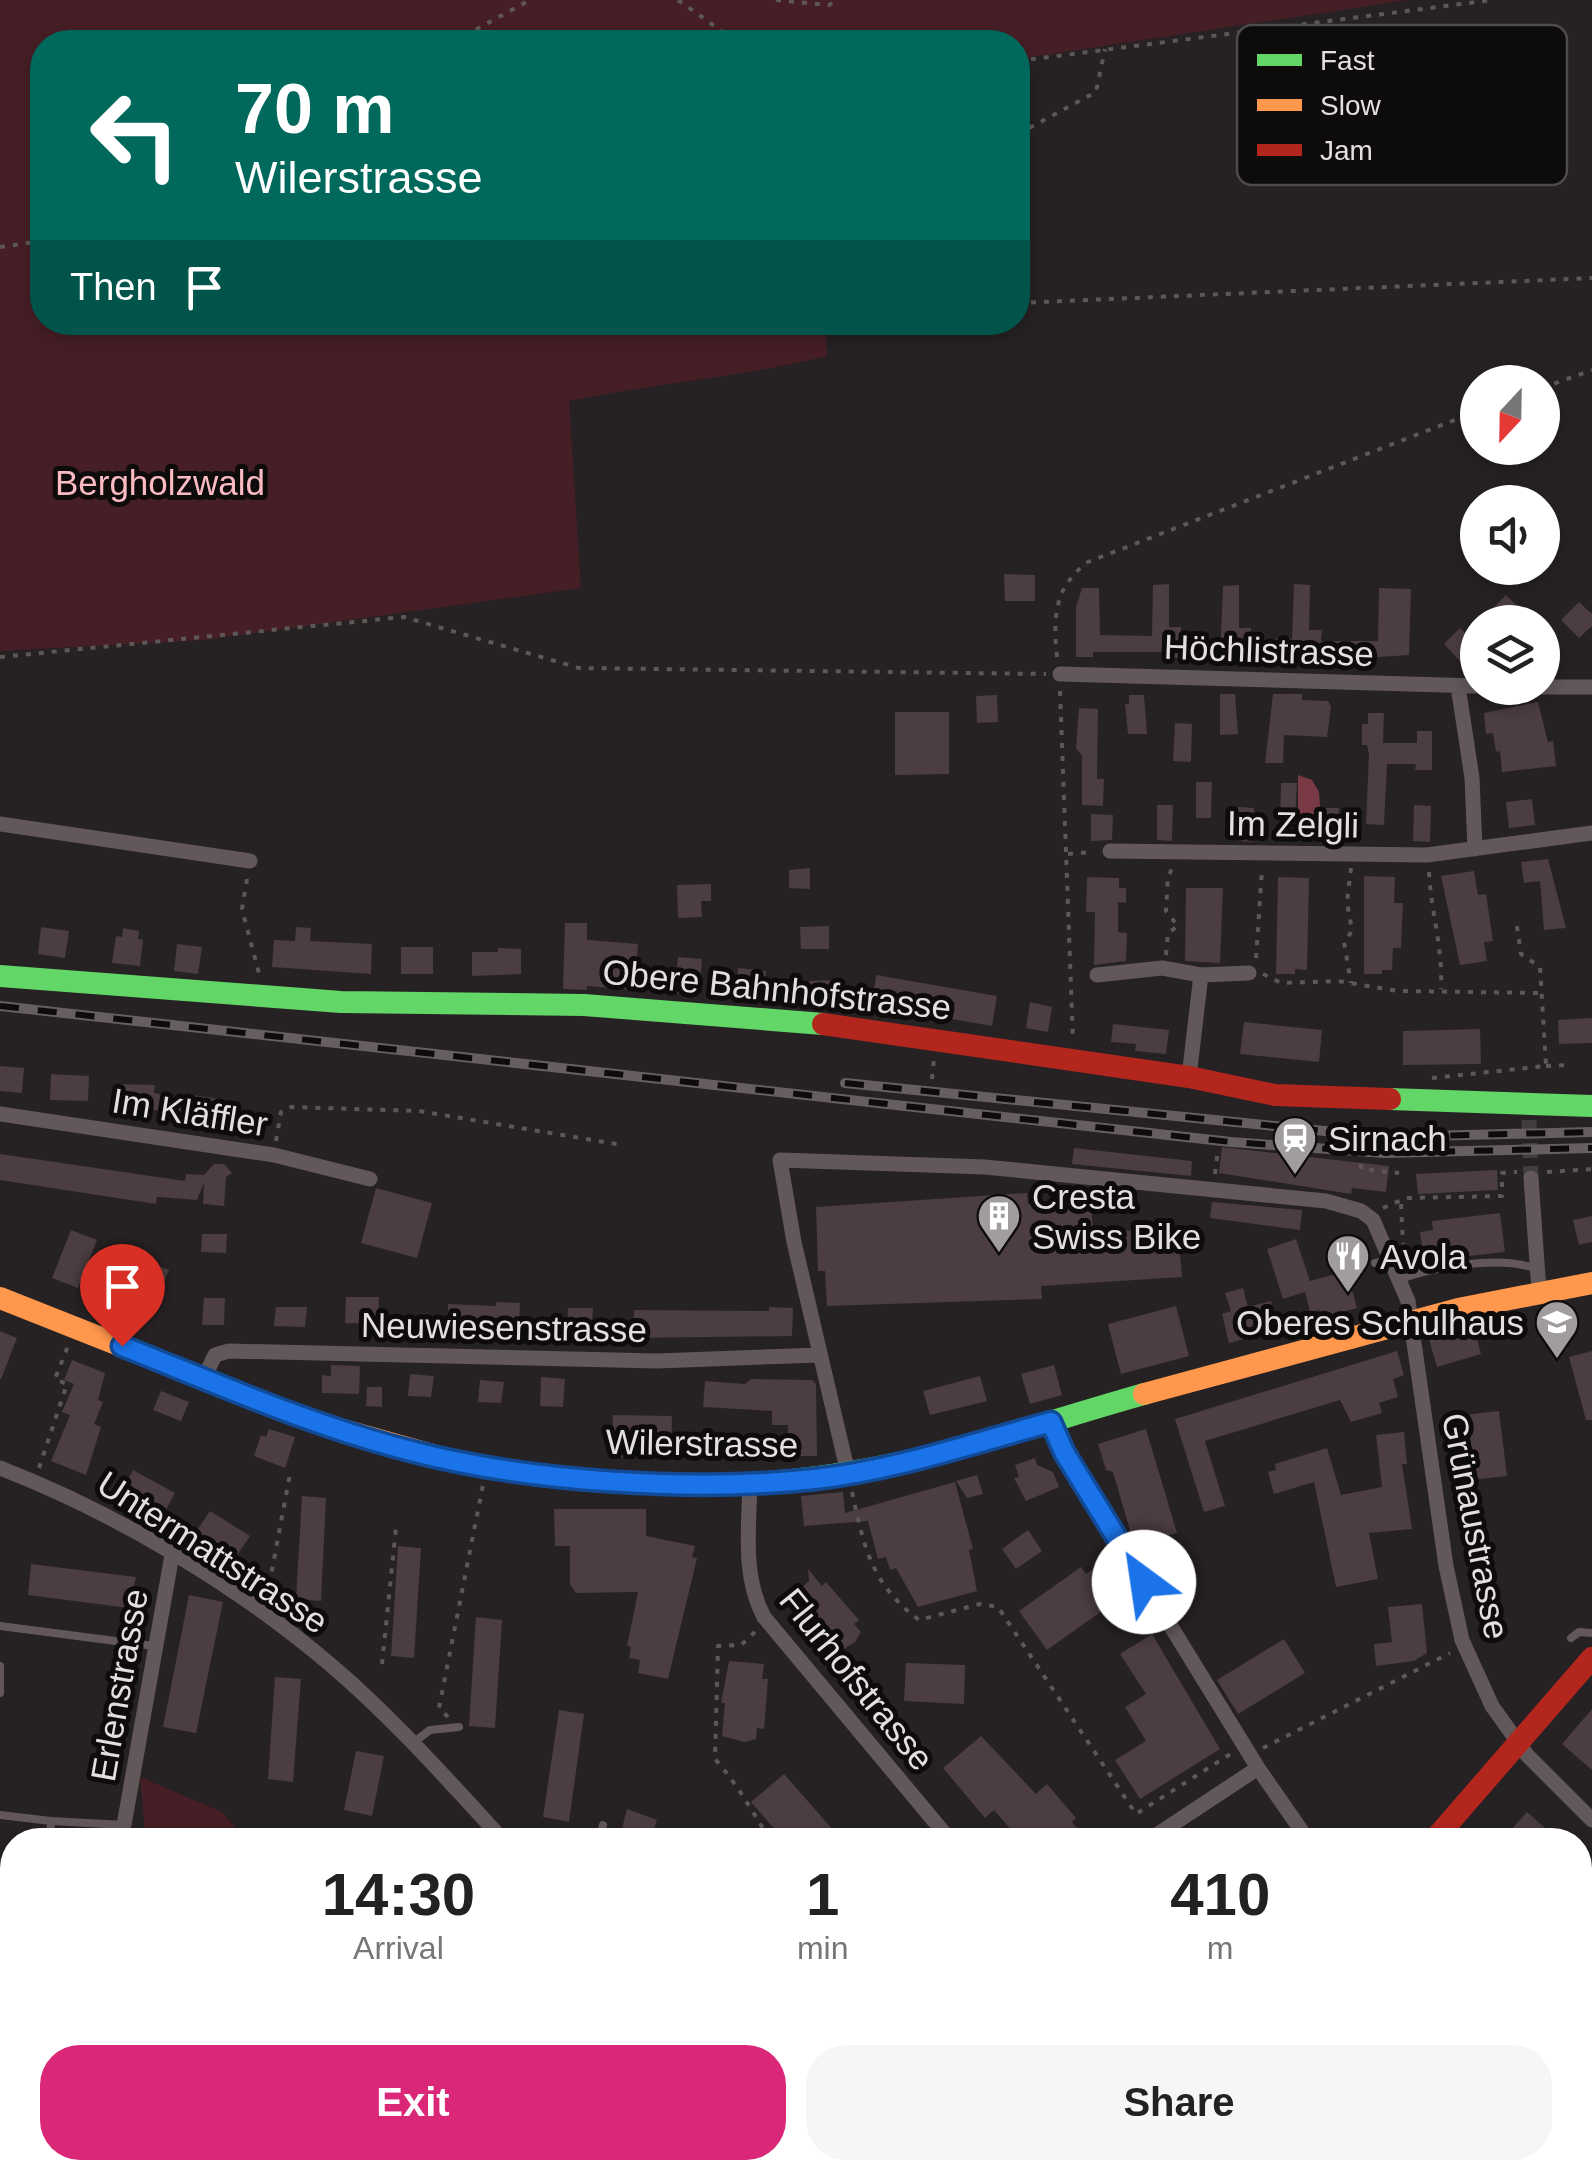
<!DOCTYPE html>
<meta charset="utf-8">
<style>
:root{--surface:#fff;--page:#f6f6f6;--text:#222;--muted:#767676;--accent:#db2777}
body{margin:0;font-family:Helvetica,sans-serif;background:var(--page);color:var(--text);height:100vh;display:flex;flex-direction:column;font-size:38px;white-space:nowrap}
*{box-sizing:border-box;margin:0}
p{font-size:32px;color:var(--muted)}
.icon{flex:none;width:55px;height:55px;fill:none;stroke:currentColor;stroke-width:2;stroke-linecap:round;stroke-linejoin:round}
.map{position:relative;flex:1;overflow:hidden}
.details{position:absolute;left:0px;top:1828px;width:1592px;height:352px;display:flex;flex-direction:column;background:var(--surface);border-radius:40px 40px 0 0;box-shadow:0 5px 15px #0003}
.details>*{flex:none}
.guide{position:absolute;left:30px;top:30px;width:1000px;height:305px;border-radius:40px;box-shadow:0 5px 15px #0003;background:#00695c;color:#fff;overflow:hidden}
.needle{width:65px;rotate:202deg}
.buttons{position:absolute;left:1460px;top:365px;display:grid;gap:20px}
.buttons a{display:grid;place-items:center;width:100px;height:100px;border-radius:50%;background:var(--surface);box-shadow:0 5px 15px #0003;font-size:50px}
.pin{position:absolute;display:grid;place-items:center;width:85px;height:85px;color:#fff;margin:-102px -42px;border-radius:50% 50% 50% 0;rotate:-45deg;box-shadow:0 0 10px #0007}
.pin .icon{rotate:45deg}
.me{position:absolute;width:110px;margin:-55px;rotate:329deg;stroke-linejoin:round;filter:drop-shadow(0 0 8px #0008)}
.turn{display:flex;align-items:center;gap:35px;height:210px;padding:0 40px;font-size:45px}
.turn .icon{width:130px;height:130px;stroke-width:2.5}
.turn b{display:block;font-size:70px;line-height:85px}
.then{display:flex;align-items:center;height:95px;padding:0 40px;background:#0003;gap:20px;font-size:38px}
.eta{display:flex;justify-content:space-evenly;align-items:center;height:170px;text-align:center}
.eta b{font-size:60px;font-weight:700;line-height:70px}
.action{display:flex;gap:20px;margin-top:auto;padding:20px 40px}
.action a{flex:1;height:115px;border-radius:40px;background:var(--accent);color:#fff;font-size:40px;font-weight:700;line-height:115px;text-align:center}
.action a+a{background:var(--page);color:var(--text)}
.map>svg:first-child{display:block}
.green{fill:#461e25}
.water{fill:#793a45}
.building{fill:#4b3d41}
.lines{fill:none;stroke-linecap:round;stroke-linejoin:round}
.street-tunnel{stroke:#423e3e;stroke-width:15;stroke-dasharray:15 8;stroke-linecap:butt}
.path{stroke:#5e5758;stroke-width:4;stroke-dasharray:5 8;stroke-linecap:butt}
.lane{stroke:#625859;stroke-width:8}
.street{stroke:#625859;stroke-width:15}
.fast{stroke:#63d668;stroke-width:22}
.slow{stroke:#ff974d;stroke-width:22}
.jam{stroke:#b3261e;stroke-width:22}
.rail-casing{stroke:#665e5f;stroke-width:10}
.rail{stroke:#0e0b0b;stroke-width:6;stroke-dasharray:19;stroke-linecap:butt}
.route-casing{stroke:#114b97;stroke-width:25}
.route{stroke:#1a73e8;stroke-width:18}
.labels{text-anchor:middle;dominant-baseline:central;stroke-width:10;stroke-linejoin:round;paint-order:stroke}
.park-label{font-size:35px;fill:#fcbbc3;stroke:#0e0b0b}
.street-label{font-size:35px;fill:#e3dfdf;stroke:#0e0b0b}
.poi-label{font-size:35px;fill:#e3dfdf;stroke:#0e0b0b;text-anchor:start}
.key{fill:#0e0b0b;stroke:#4e4b4b;stroke-width:2.5}
.key-label{font-size:28px;fill:#e3dfdf}
</style>
<div class="map">
<svg width="1592" height="2179" viewBox="0 0 1592 2179">
<rect width="100%" height="100%" fill="#262122"/>
<path class="green" d="M0,0H1408L1018,59V42H42V322H825L827,356C742,377 655,383 569,401L581,588L204,640L0,651Z
M140,1777L222,1812L246,1840H146Z
M215,2168H275L279,2179H219Z
M303,2168H529L540,2179H309Z"/>
<path class="water" d="M1298,775L1312,780L1319,792L1321,820H1298Z"/>
<path class="building" d="M1004,574L1035,575V601H1005Z
M1169,584V627H1181V638H1195L1194,656L1162,659V652H1093V657H1076V607L1082,588H1099L1100,635L1152,636L1153,585Z
M1294,584L1310,585L1309,630H1322L1321,641H1378L1379,588L1411,589L1409,655L1320,661H1303V657L1232,660V656H1220L1223,586L1239,585V628H1251V639H1292Z
M1506,595L1525,614L1516,622H1495L1487,614Z
M1579,602L1592,614V626L1579,638L1561,620Z
M1460,628L1477,645L1460,661L1444,644Z
M1220,694H1235L1238,734L1220,735Z
M1273,694H1302V700L1328,701L1331,707L1327,737L1284,735L1283,763H1265Z
M997,695L998,722L977,723L976,696Z
M1129,695H1144L1147,734H1128L1125,704H1129Z
M1538,702L1548,742L1553,741L1556,766L1502,772L1500,751L1496,752L1493,733L1486,734L1484,713Z
M1079,708L1098,709L1097,779H1104L1103,806L1082,805V756L1076,748Z
M895,712H949V774L895,775Z
M1368,713H1384L1383,743H1417V731H1432V770H1415L1416,764H1387L1384,825L1366,824L1369,754L1367,745H1362V724H1368Z
M1175,723L1192,724L1191,762L1173,761Z
M1196,782H1212L1211,818H1196Z
M1281,783H1297L1295,820L1280,819Z
M1532,799L1535,825L1509,828L1506,802Z
M1157,805H1173L1172,841L1157,840Z
M1414,805L1431,806L1430,842L1413,841Z
M1238,807L1254,808L1253,842L1238,841Z
M1323,808H1339L1338,843L1323,842Z
M1091,814L1113,815L1112,840L1091,841Z
M1548,859L1566,928L1544,930L1540,881L1524,883L1521,862Z
M810,868V889L789,888V870Z
M1474,871L1478,895L1486,894L1493,941L1484,942L1487,961L1460,965L1441,876Z
M1364,876L1395,877L1394,903H1403L1401,948H1393L1392,970H1382V974H1364Z
M1087,877L1119,878V888H1126V903L1118,902V932L1127,933L1126,961L1094,965L1095,912H1086Z
M1278,877L1309,878L1307,970L1295,969V974H1276Z
M711,884V901H701L702,917L678,918L677,885Z
M1186,888H1223L1220,963L1185,961Z
M565,923H587V940L638,944L634,990L587,986V990L563,989Z
M829,926V949H801L800,927Z
M41,927L69,931L65,958L38,954Z
M296,927L311,928L310,941L372,944L371,974L272,967L274,940L295,941Z
M123,928L139,931L138,939L143,940L140,966L112,963L116,936L122,937Z
M177,944L202,947L198,974L174,971Z
M401,947H433V974H401Z
M498,948L521,949V974L472,976V952H498Z
M678,957L702,959L699,995L675,993Z
M738,968L766,971L763,1003L735,1000Z
M876,975L997,996L992,1026L952,1019L955,1002L925,997L922,1014L872,1006Z
M836,980L837,1003L810,1004L809,981Z
M1030,1002L1052,1007L1048,1032L1026,1028Z
M1592,1018V1043L1559,1044L1558,1020Z
M1244,1022L1322,1030L1319,1062L1240,1054Z
M1113,1024L1169,1030L1166,1054L1135,1051L1136,1044L1111,1042Z
M1480,1029L1481,1064L1403,1065V1031Z
M0,1066L24,1068L22,1093L0,1091Z
M51,1074L89,1076L88,1101L50,1100Z
M118,1084L155,1085L154,1093L186,1098V1094L232,1101L229,1126L182,1119L174,1111L117,1108Z
M1222,1147L1389,1166L1386,1192L1352,1188L1351,1194L1219,1173Z
M1074,1148L1192,1161L1191,1176L1072,1164Z
M0,1154L185,1181L186,1174L204,1175L214,1164H224L232,1173L226,1177L224,1206L203,1204L204,1183L197,1200L157,1197L156,1204L0,1180Z
M1497,1170L1498,1190L1418,1194L1416,1174Z
M376,1188L432,1203L417,1258L361,1243Z
M1027,1193L1028,1204L1091,1200L1093,1233L1178,1227L1182,1277L1041,1286L1042,1299L827,1306L825,1271H818L816,1207Z
M1212,1202L1302,1210L1300,1230L1210,1218Z
M1500,1213L1505,1252L1424,1261L1420,1232L1433,1230L1432,1221Z
M1592,1216V1242L1579,1245L1573,1220Z
M71,1230L97,1240L78,1288L52,1278Z
M202,1234H227L226,1253L201,1252Z
M1296,1239L1310,1281L1347,1271L1357,1308L1321,1318L1319,1310L1310,1312L1305,1292L1283,1299L1267,1249Z
M143,1260L169,1270L149,1318L124,1308Z
M1243,1288L1248,1307L1271,1301L1278,1330L1229,1343L1222,1314L1231,1311L1225,1293Z
M346,1297H379L378,1324L345,1323Z
M204,1298H225L224,1325H202Z
M496,1302L520,1303L519,1330L448,1329V1304L496,1306Z
M1176,1306L1189,1356L1121,1374L1108,1324Z
M276,1307H307L305,1327L274,1326Z
M769,1307L793,1308L792,1336L633,1338L634,1310L769,1311Z
M568,1308H593L591,1336H567Z
M1473,1324L1481,1354L1437,1367L1428,1336Z
M0,1331L17,1338L1,1379H0Z
M1397,1351L1404,1375L1393,1379L1398,1397L1379,1403L1382,1413L1351,1422L1340,1400L1205,1441L1225,1506L1204,1512L1175,1419Z
M1592,1351V1420H1586L1569,1357Z
M72,1360L105,1373L98,1400L103,1402L94,1424L101,1427L86,1475L51,1461L70,1415L62,1412L74,1384L64,1380Z
M331,1365L360,1366L359,1394L322,1393V1375L331,1376Z
M1054,1365L1062,1395L1030,1404L1021,1374Z
M410,1374L434,1376L431,1397L408,1396Z
M980,1376L987,1401L930,1415L923,1391Z
M541,1377L565,1379L563,1407L540,1406Z
M751,1379L812,1380L816,1384L817,1456H787L788,1425H772V1411L703,1407L705,1381L745,1384Z
M480,1380L504,1382L501,1403L478,1402Z
M367,1387H382V1407L366,1406Z
M161,1391L189,1402L181,1421L153,1410Z
M1499,1411L1507,1476L1463,1481L1455,1416Z
M613,1415L672,1416L671,1457H611Z
M269,1429L295,1437L285,1468L254,1456L261,1435L266,1437Z
M1146,1429L1177,1533L1134,1544L1113,1472L1106,1470L1098,1444Z
M1404,1432L1407,1464H1402L1412,1529L1369,1533L1378,1579L1336,1587L1314,1482L1274,1494L1268,1472L1276,1470L1275,1464L1327,1448L1341,1495L1382,1487L1376,1435Z
M1035,1458L1037,1465L1053,1472L1059,1487L1026,1501L1014,1478L1019,1477L1015,1465Z
M133,1470L175,1493L163,1515L121,1493Z
M977,1475L983,1494L967,1498L956,1481Z
M955,1482L973,1549L969,1550L977,1591L918,1607L896,1568L890,1570L886,1557L878,1559L868,1521L804,1526L801,1496L843,1492L845,1513Z
M302,1496L326,1498L321,1601L296,1599Z
M554,1509H646V1536L695,1546L692,1557L697,1558L668,1679L638,1673L640,1660L629,1658L631,1647L627,1646L638,1592L576,1593L570,1584V1546H555Z
M210,1511L250,1536L235,1558L195,1533Z
M1028,1530L1042,1551L1016,1569L1002,1549Z
M398,1546L421,1548L414,1658L391,1656Z
M1107,1559L1130,1591L1047,1650L1019,1611L1081,1567L1086,1574Z
M31,1564L136,1577L129,1608L28,1595Z
M808,1569L822,1586L826,1582L859,1620L854,1624L861,1632L855,1642L834,1655L785,1602L809,1581Z
M189,1595L223,1602L196,1733L163,1727Z
M1422,1604L1427,1653L1414,1661L1376,1666L1374,1644L1392,1642L1388,1607Z
M476,1617L502,1620L495,1728L469,1726Z
M1152,1634L1220,1749L1140,1799L1115,1760L1146,1741L1125,1707L1146,1694L1120,1654Z
M1284,1639L1305,1673L1238,1714L1217,1680Z
M729,1661L764,1664L762,1679H768L764,1729L757,1728L756,1739L745,1742L722,1736L725,1703H721Z
M906,1663L965,1665L964,1704L904,1701Z
M275,1677L301,1679L293,1782L268,1779Z
M1592,1709V1770L1562,1744Z
M559,1710L584,1714L569,1822L543,1817Z
M981,1736L1036,1794L1047,1784L1076,1818L1072,1822L1087,1840H1020L994,1810L985,1818L943,1768Z
M356,1751L384,1756L372,1816L344,1810Z
M784,1774L842,1840H784L751,1802Z
M627,1809L657,1820L651,1840H619Z
M1527,1812L1559,1840H1502Z"/>
<g class="lines">
<path class="street-tunnel" d="M1529,1120L1531,1178"/>
<path class="path" d="M678,0L737,42
M776,0L829,5L839,0
M453,42L530,0
M1018,61L1492,0
M1018,134L1096,92L1105,49
M0,247L42,241
M1018,303L1592,278
M1542,388L1592,370
M0,657L404,617L579,668L1046,674
M1057,657C1053,617 1054,587 1088,562L1478,411
M1060,691L1073,1041
M1068,854L1093,852
M1351,868L1347,902L1352,931L1344,942L1351,983
M1429,872C1431,913 1443,947 1441,989
M247,879L242,909L260,977
M1166,955L1168,933L1178,926L1166,911L1168,876L1172,869
M1256,958L1262,869
M1263,974L1281,983L1338,981L1398,991L1540,993
M1546,1066L1570,1065
M1432,1078L1546,1066L1540,967L1521,954L1516,920
M932,1079L934,1059
M276,1141L281,1112L291,1107L419,1111L622,1145
M1361,1164V1169L1399,1173
M1547,1172L1592,1169
M1215,1174L1218,1149
M1401,1204L1403,1244
M1383,1208L1406,1198L1502,1196V1173L1517,1172
M39,1468L67,1384L55,1379L68,1346
M852,1492C864,1547 871,1584 919,1620L980,1604L998,1607L1136,1814L1232,1753
M267,1597L290,1474
M755,1632L741,1645L718,1646L715,1759C738,1785 752,1811 770,1840
M382,1664L396,1528
M448,1717L439,1708L483,1485
M1263,1748L1450,1653
M0,2150L12,2144
M289,2168L295,2179
M1570,2179L1592,2164"/>
<path class="lane" d="M1375,1263L1390,1259
M1400,1279C1438,1266 1497,1256 1535,1268
M0,1626L154,1646
M1571,1638L1579,1632L1592,1633
M0,1666V1693
M413,1743L430,1730L459,1727
M0,1815L51,1821L50,1840
M51,1821L124,1825
M599,1840L603,1825
M0,2006L12,2007"/>
<path class="street" d="M1060,674L1478,686
M1458,686L1472,778L1475,849
M1542,687H1592
M0,824L250,861
M1110,851L1427,855L1592,833
M1097,975L1162,968L1201,975L1189,1077
M1201,975L1249,973
M0,1114L274,1155L370,1179
M1531,1178L1539,1291
M204,1378L215,1355L229,1351L657,1361L819,1355
M1051,1422L1063,1451L1258,1768L1308,1840
M0,1468C116,1513 237,1585 332,1666C394,1719 448,1780 503,1840
M848,1473L794,1242L780,1160L985,1167L1326,1201L1361,1211L1373,1220L1408,1301L1446,1566L1462,1640L1492,1706L1527,1755L1592,1820
M750,1482C749,1528 742,1576 764,1617L950,1840
M124,1825L172,1555
M1149,1840L1258,1768
M820,2168L833,2179
M1297,2168L1309,2179"/>
<path class="fast" d="M0,976L341,1002L584,1005L823,1024
M1390,1099L1592,1106
M465,1464C596,1488 741,1494 873,1468C964,1451 1055,1419 1144,1394"/>
<path class="slow" d="M0,1298L308,1420L465,1464
M1144,1394L1458,1309L1592,1283
M1098,2179L1106,2168"/>
<path class="jam" d="M823,1024L1189,1077L1275,1095L1390,1099
M1434,1840L1592,1658"/>
<g class="rail-casing">
<path id="rail" d="M0,1006L1231,1142L1384,1153L1592,1148
M845,1083L1385,1137L1592,1132"/>
</g>
<use href="#rail" class="rail"/>
</g>
<g class="lines">
<g class="route-casing">
<path id="route" d="M122,1346C218,1384 314,1427 415,1452C531,1482 695,1492 815,1479C895,1470 974,1443 1051,1422L1064,1452L1144,1582"/>
</g>
<use href="#route" class="route"/>
</g>
<defs>
<g id="station-pin" transform="scale(2.25)"><path d="M0 17L-7.5 6A9.5 9.5 0 1 1 7.5 6Z" fill="#a19c9d" stroke="#0e0b0b"/><path d="M-3-6H3Q5-6 5-4V2Q5 4 3 4L4.5 6H3L1.5 4h-3L-3 6H-4.5L-3 4Q-5 4-5 2V-4Q-5-6-3-6ZM-3.5-4v3h7v-3ZM-3.5 1v1.5H-2V1ZM2 1v1.5H3.5V1Z" fill="#fff"/></g>
<g id="building-pin" transform="scale(2.25)"><path d="M0 17L-7.5 6A9.5 9.5 0 1 1 7.5 6Z" fill="#a19c9d" stroke="#0e0b0b"/><path d="M-4-6H4V6H1V3H-1V6H-4ZM-2.5-4.3h1.7v1.8h-1.7ZM.8-4.3h1.7v1.8H.8ZM-2.5-1h1.7V.8h-1.7ZM.8-1h1.7V.8H.8Z" fill="#fff"/></g>
<g id="restaurant-pin" transform="scale(2.25)"><path d="M0 17L-7.5 6A9.5 9.5 0 1 1 7.5 6Z" fill="#a19c9d" stroke="#0e0b0b"/><path d="M-5-6h1v4h1v-4h1v4h1v-4h1v5L-1.5 .5V6h-2V.5L-5-1ZM5-6V6H3V1.5H1.5Q1.5-4 5-6Z" fill="#fff"/></g>
<g id="school-pin" transform="scale(2.25)"><path d="M0 17L-7.5 6A9.5 9.5 0 1 1 7.5 6Z" fill="#a19c9d" stroke="#0e0b0b"/><path d="M0-5L7-2L0 1L-7-2ZM-4 1L0 2.5L4 1V4Q0 6-4 4Z" fill="#fff"/></g>
</defs>
<g fill-rule="evenodd">
<use href="#station-pin" x="1295" y="1138"/>
<use href="#building-pin" x="999" y="1216"/>
<use href="#restaurant-pin" x="1348" y="1256"/>
<use href="#school-pin" x="1557" y="1322"/>
</g>
<g class="labels">
<g class="park-label">
<text x="160" y="482">Bergholzwald</text>
</g>
<g class="street-label">
<text transform="translate(1269 650) rotate(2)">Höchlistrasse</text>
<text transform="translate(1293 824) rotate(1)">Im Zelgli</text>
<text transform="translate(777 989) rotate(6)">Obere Bahnhofstrasse</text>
<text transform="translate(190 1112) rotate(9)">Im Kläffler</text>
<text transform="translate(504 1327) rotate(1)">Neuwiesenstrasse</text>
<text transform="translate(702 1443) rotate(1)">Wilerstrasse</text>
<text transform="translate(1476 1526) rotate(79)">Grünaustrasse</text>
<text transform="translate(213 1552) rotate(33)">Untermattstrasse</text>
<text transform="translate(857 1679) rotate(51)">Flurhofstrasse</text>
<text transform="translate(119 1685) rotate(-80)">Erlenstrasse</text>
</g>
<g class="poi-label">
<text x="1328" y="1138">Sirnach</text>
<text x="1032" y="1196">Cresta<tspan x="1032" dy="40">Swiss Bike</tspan></text>
<text x="1380" y="1256">Avola</text>
<text x="1524" y="1322" text-anchor="end">Oberes Schulhaus</text>
</g>
</g>
<rect x="1237" y="25" width="330" height="160" rx="15" class="key"/>
<rect x="1257" y="54" width="45" height="12" fill="#63d668"/>
<rect x="1257" y="99" width="45" height="12" fill="#ff974d"/>
<rect x="1257" y="144" width="45" height="12" fill="#b3261e"/>
<g class="key-label">
<text x="1320" y="70">Fast</text>
<text x="1320" y="115">Slow</text>
<text x="1320" y="160">Jam</text>
</g>
</svg>
<div class="buttons">
<a><svg class="needle" viewBox="-14 -14 28 28"><path d="M0-13l5 13h-10z" fill="#e53935"/><path d="M0 13l5-13h-10z" fill="#767676"/></svg></a>
<a><svg class="icon" aria-label="sound" viewBox="0 0 24 24"><path d="M4 9h4l5-4v14l-5-4H4zM17 9q2 3 0 6"/></svg></a>
<a><svg class="icon" aria-label="layers" viewBox="0 0 24 24"><path d="M12 4l9 5-9 5-9-5zM3 14l9 5 9-5"/></svg></a>
</div>
<div class="pin" style="left:122px;top:1346px;background:#d93025"><svg class="icon" aria-label="arrive" viewBox="0 0 24 24"><path d="M6 21V4h12l-3 4 3 4H6"/></svg></div>
<svg class="me" style="left:1144px;top:1582px" viewBox="-20 -20 40 40"><circle r="19" fill="#fff"/><path d="M0-13L10 11 0 6-10 11z" fill="#1a73e8"/></svg>
<div class="guide">
<div class="turn"><svg class="icon" aria-label="left" viewBox="0 0 24 24"><path d="M17 20v-9H6M10 6l-5 5 5 5"/></svg><div><b>70 m</b>Wilerstrasse</div></div>
<div class="then">Then<svg class="icon" aria-label="arrive" viewBox="0 0 24 24"><path d="M6 21V4h12l-3 4 3 4H6"/></svg></div>
</div>
<section class="details">
<div class="eta">
<div><b>14:30</b><p>Arrival</p></div>
<div><b>1</b><p>min</p></div>
<div><b>410</b><p>m</p></div>
</div>
<div class="action"><a>Exit</a><a>Share</a></div>
</section>
</div>
